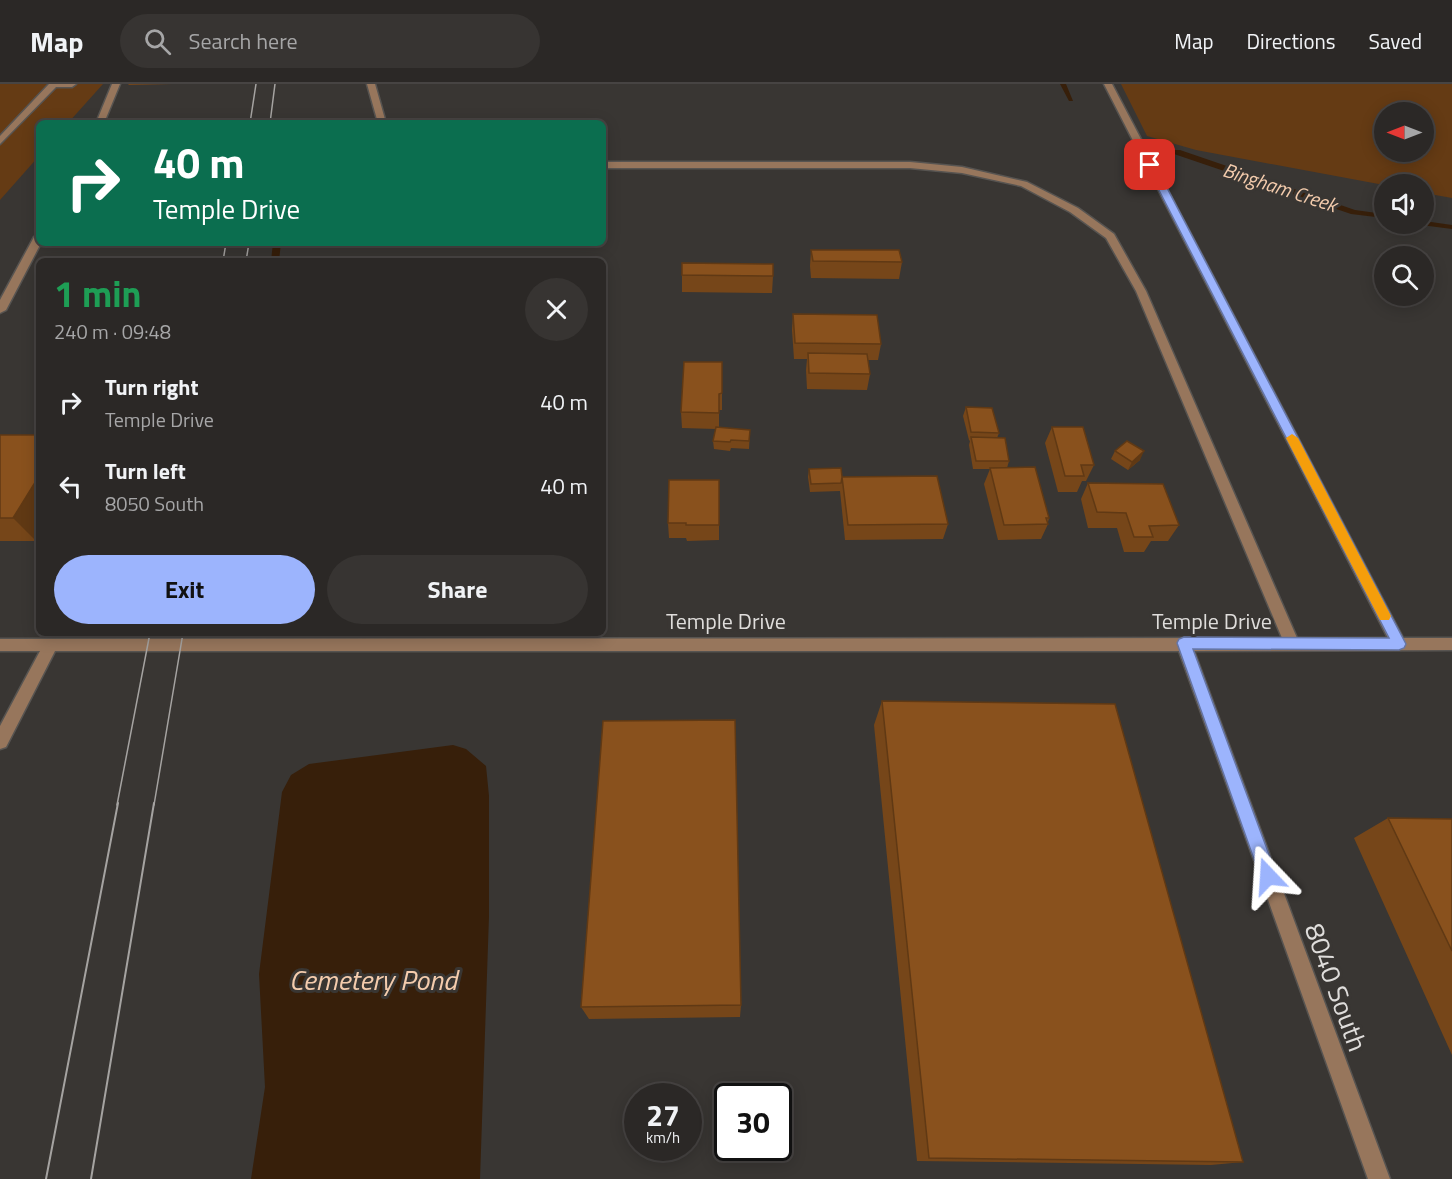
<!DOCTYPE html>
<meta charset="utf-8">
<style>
:root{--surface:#2b2826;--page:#373432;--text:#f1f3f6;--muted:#a6a6a7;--line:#474443;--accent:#9cb4fd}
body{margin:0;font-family:"Titillium Web",sans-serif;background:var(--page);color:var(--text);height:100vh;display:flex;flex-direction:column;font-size:22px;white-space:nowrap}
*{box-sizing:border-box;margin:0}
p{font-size:20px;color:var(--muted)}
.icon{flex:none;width:33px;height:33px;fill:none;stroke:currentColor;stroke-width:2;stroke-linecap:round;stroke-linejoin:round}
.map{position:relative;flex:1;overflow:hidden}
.sheet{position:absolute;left:36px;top:174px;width:570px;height:378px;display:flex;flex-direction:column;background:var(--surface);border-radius:9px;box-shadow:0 3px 15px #0003,0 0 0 2px var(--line)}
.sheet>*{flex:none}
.banner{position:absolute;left:36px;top:36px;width:570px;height:126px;border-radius:9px;box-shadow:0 3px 15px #0003,0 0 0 2px var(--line);background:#0b6e4f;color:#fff;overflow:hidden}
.needle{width:39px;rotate:270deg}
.controls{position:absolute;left:1374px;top:18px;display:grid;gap:12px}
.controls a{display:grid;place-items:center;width:60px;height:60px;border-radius:50%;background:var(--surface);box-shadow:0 3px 15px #0003,0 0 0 2px var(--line);font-size:30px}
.speed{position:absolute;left:624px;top:999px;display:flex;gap:12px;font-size:30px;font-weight:700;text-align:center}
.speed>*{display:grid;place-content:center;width:78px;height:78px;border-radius:50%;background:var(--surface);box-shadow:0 3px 15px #0003,0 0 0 2px var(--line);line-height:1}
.speed small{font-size:15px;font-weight:400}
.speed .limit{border:3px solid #111;border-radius:9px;background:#fff;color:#111}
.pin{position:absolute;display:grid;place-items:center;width:51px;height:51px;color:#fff;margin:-26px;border-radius:12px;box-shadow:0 3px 9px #0006}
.me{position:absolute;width:66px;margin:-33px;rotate:340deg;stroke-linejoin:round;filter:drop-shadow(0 0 4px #0008)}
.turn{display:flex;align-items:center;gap:21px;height:126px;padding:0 18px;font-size:27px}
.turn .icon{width:78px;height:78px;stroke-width:2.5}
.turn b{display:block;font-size:42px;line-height:51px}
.round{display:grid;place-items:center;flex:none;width:63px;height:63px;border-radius:32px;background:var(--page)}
.summary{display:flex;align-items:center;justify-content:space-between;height:102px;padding:0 18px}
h1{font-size:36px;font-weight:700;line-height:45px;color:#1e9e55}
.action{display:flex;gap:12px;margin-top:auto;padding:12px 18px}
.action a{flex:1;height:69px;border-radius:36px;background:var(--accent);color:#111;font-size:24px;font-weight:700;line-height:69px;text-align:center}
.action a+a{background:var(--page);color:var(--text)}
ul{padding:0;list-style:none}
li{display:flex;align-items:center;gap:18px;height:84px;padding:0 18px}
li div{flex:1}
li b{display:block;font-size:22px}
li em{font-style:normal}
header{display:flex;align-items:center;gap:36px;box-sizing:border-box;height:84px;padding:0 30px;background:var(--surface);border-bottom:2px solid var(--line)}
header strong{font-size:28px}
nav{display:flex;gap:33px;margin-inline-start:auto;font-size:21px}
.search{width:420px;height:54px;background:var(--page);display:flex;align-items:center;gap:15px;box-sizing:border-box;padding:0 21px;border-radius:33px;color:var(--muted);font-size:22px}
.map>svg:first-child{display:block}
.green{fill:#653b14;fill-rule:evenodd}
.water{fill:#371f0a}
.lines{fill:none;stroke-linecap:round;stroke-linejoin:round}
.stream{fill:#371f0a;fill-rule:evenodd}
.minor-casing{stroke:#575451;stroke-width:3}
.minor{fill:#97765c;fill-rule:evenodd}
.tram-far1{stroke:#a5a3a1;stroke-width:1.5}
.tram{stroke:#a5a3a1;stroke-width:2}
.wall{fill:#764619}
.shaded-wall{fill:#603914}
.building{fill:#89511d;stroke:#603914;stroke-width:1.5}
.route{fill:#9cb4fd;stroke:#6575a4;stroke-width:1.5}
.slow{fill:#f59e0b}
.labels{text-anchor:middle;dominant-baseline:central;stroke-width:6;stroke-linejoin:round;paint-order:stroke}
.far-water-label{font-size:20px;font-style:italic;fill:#f4ccad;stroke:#393633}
.street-label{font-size:22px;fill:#dfdddb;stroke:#393633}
.near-street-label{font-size:27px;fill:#dfdddb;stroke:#393633}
.near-water-label{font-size:28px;font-style:italic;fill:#f4ccad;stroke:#393633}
</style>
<header>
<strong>Map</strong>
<div class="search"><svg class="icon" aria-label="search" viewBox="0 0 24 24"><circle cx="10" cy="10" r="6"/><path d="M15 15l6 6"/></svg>Search here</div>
<nav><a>Map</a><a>Directions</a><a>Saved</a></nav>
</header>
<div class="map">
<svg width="1452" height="1095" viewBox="0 0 1452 1095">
<rect width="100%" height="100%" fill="#393633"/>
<path class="green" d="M0,0H103L68,39H39V72L0,116Z
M1121,0H1452V114L1424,109V100L1384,101L1196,66L1147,52ZM1384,28H1424V68H1384Z"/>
<path class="water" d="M453,661L466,665L486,682L489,712V832L480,1095H251L265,1003L259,890L282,708L291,691L309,680Z"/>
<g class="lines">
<path class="stream" d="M1060,0H1066L1073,17H1069Z
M1174,66H1180L1355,126L1384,130V134L1351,130L1174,70Z
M1424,137L1452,141V145L1421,141Z
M273,159H281L279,177H271Z"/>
<g class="minor-casing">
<path id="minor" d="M49,0H76L72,3H56L0,60V52Z
M112,0H120L104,39H96Z
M367,0H375L386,39H378Z
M1104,0H1112L1403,554H1452V566L1194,567L1390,1095H1368L1179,567H55L6,663L0,665V642L40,567H0V555L1282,554L1136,207L1106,154L1070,128L1021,102L962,89L910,84H603V78H910L962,83L1027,98L1078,124L1114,150L1146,207L1297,554H1388Z
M39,150V159H41L6,226L0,229V216L34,153Z"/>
</g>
<use href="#minor" class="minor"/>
<path class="tram-far1" d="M250,39L256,0
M270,39L275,0
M223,177L226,159
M246,177L249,159
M117,721L150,549
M154,721L183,549"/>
<path class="tram" d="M46,1095L118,719
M91,1095L154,719"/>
</g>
<path class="wall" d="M128,0H172L129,1Z
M811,166L902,178L899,195L811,194L810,182Z
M682,191L773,192L772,209L682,208Z
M793,230L881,260L878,276H868L870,290L867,306L807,305L806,286L807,275H794L792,246Z
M722,278V326H719V344L750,346L749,365L731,364L730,367L714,365L713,357L716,345L682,344L681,328Z
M966,323L999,349L997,354L1009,377L1007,384L1049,434L1048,438V440L1041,455L998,456L984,400L990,385H973L969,361L970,357L969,356L963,332Z
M1052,343L1094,381L1086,397H1082L1077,408H1058L1045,359Z
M0,351H39V452L36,457H0Z
M1115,367L1140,376L1128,386L1111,375Z
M809,385L842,393L948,440L943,455L845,456L840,407L810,408L808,393Z
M719,396V456L687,457L686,454H669L668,439Z
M1088,399L1179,441L1168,457H1151L1144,468H1124L1117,444H1088L1081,415Z
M882,617L1243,1078L1211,1081L917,1077L874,641Z
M1388,734L1452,735V971L1354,754Z
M741,921L740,933L589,935L581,923Z"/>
<path class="shaded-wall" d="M1144,367L1140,376L1128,386L1132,378Z
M605,388L608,404L603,451V407Z
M39,392V452L36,457L13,434Z"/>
<path class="building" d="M811,166H899L902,178L813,177Z
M682,179L773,180V192L682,191Z
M793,230L877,231L881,260L795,259Z
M808,269L867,270L870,290L809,289Z
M684,278H722V309L719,310V329L681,328Z
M966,323L992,324L999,349L971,348Z
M716,343L750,346L749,357L731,356L730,358L713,357Z
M1052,343H1083L1094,381H1081L1084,392H1065Z
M0,351H39V392L13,434H0Z
M971,353L1005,354L1009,377H976Z
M1127,357L1144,367L1132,378L1115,367Z
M1035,383L1049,434H1046L1048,440L1004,441L990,384Z
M841,384L842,393L841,399L811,400L809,385Z
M603,388H605L603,407Z
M937,392L948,440L848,441L842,393Z
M669,396H719V441H686V439H668Z
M1088,399L1163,400L1179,441L1149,442L1153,453H1134L1126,429L1097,428Z
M882,617L1115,620L1243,1078L929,1074Z
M735,636L741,921L581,923L603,637Z
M1388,734L1452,735V867Z"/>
<path class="route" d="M1147,79L1155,81L1406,560L1404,564L1399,566L1193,565L1277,792L1274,798L1268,800L1263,798L1260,792L1177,559L1179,555L1184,553L1389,554L1146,81Z"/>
<path class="slow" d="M1292,350L1298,354L1389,528L1391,532L1389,536H1380L1286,354Z"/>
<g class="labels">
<g class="far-water-label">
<text transform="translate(1280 103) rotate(18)">Bingham Creek</text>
</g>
<g class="street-label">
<text x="726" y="537">Temple Drive</text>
<text x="1212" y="537">Temple Drive</text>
</g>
<g class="near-street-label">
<text transform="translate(1337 903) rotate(70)">8040 South</text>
</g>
<g class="near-water-label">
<text x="373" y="895">Cemetery Pond</text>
</g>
</g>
</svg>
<div class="controls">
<a><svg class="needle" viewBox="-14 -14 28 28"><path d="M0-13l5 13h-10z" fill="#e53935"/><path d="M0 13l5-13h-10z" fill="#a6a6a7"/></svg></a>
<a><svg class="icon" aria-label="sound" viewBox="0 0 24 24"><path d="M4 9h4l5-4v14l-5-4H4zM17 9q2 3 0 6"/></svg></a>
<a><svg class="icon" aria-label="search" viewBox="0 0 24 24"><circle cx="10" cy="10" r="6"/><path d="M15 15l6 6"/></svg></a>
</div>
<div class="speed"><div>27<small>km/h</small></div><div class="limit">30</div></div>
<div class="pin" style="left:1150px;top:81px;background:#d93025"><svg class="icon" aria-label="arrive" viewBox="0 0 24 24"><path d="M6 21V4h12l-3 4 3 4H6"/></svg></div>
<svg class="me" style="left:1268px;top:792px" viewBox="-20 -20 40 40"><path d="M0-17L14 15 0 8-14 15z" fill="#9cb4fd" stroke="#fff" stroke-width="4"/></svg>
<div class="banner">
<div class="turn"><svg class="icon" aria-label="right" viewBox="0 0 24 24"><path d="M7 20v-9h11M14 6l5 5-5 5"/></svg><div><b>40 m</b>Temple Drive</div></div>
</div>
<section class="sheet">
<div class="summary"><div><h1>1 min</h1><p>240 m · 09:48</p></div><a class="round"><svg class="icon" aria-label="close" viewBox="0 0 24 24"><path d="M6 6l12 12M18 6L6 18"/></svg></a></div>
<ul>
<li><svg class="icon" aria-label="right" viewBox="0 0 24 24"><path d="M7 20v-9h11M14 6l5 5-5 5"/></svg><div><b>Turn right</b><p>Temple Drive</p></div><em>40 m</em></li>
<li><svg class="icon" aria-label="left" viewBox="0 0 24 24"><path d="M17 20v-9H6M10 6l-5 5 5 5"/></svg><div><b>Turn left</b><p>8050 South</p></div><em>40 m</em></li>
</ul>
<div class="action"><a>Exit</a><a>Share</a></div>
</section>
</div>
